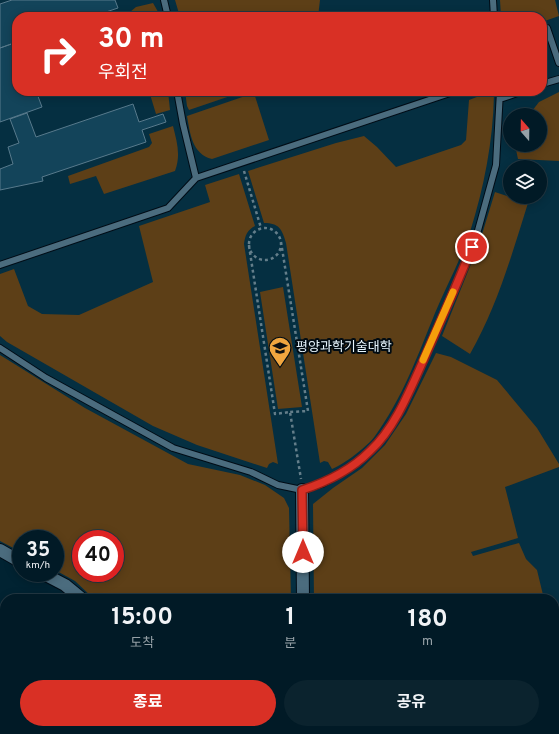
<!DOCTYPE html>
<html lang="ko">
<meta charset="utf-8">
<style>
:root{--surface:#011a26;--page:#0b232e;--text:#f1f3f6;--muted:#96a1a7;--line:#233843;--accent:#d93025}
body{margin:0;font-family:Overpass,"Noto Sans KR",sans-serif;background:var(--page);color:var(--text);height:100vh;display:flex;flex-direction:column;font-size:15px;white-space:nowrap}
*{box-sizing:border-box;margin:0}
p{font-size:13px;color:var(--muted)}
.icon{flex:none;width:22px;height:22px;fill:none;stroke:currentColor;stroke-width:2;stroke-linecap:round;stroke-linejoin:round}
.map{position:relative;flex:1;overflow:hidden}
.side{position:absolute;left:0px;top:594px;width:559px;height:140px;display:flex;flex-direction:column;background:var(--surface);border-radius:16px 16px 0 0;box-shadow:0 2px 10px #0003,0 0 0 1px var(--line)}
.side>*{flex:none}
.top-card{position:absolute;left:12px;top:12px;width:535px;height:84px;border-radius:16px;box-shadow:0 2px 10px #0003,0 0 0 1px var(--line);background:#d93025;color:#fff;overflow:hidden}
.needle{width:26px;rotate:340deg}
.fabs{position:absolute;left:503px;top:108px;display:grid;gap:8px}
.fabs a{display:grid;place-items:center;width:44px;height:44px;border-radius:50%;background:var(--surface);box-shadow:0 2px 10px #0003,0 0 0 1px var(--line);font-size:20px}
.speed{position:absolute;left:12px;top:530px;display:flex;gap:8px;font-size:20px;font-weight:700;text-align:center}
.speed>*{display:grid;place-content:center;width:52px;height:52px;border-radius:50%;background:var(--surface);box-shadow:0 2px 10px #0003,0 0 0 1px var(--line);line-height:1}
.speed small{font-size:10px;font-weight:400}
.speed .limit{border:6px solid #d22;background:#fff;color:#111}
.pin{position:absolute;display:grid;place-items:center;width:34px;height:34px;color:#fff;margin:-17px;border:2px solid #fff;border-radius:50%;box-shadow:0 1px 4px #0007}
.me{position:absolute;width:44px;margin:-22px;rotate:0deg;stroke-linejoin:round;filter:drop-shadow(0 0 3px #0008)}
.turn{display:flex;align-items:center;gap:14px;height:84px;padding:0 20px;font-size:18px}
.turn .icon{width:52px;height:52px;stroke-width:2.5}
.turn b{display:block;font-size:28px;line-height:34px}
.eta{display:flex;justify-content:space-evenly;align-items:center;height:68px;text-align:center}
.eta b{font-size:24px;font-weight:700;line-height:28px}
.cta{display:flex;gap:8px;margin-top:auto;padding:8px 20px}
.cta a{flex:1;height:46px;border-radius:24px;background:var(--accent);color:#fff;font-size:16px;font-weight:700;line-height:46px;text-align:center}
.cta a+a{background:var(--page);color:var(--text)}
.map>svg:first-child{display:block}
.built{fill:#052f41;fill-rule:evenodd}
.green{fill:#5d3f17;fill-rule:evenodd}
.building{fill:#13445a;stroke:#587a8c}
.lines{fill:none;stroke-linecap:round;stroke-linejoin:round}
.lane-casing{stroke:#000c16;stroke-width:8}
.street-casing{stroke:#000c16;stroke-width:14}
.secondary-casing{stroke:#000c16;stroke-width:14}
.path{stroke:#647e8a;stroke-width:2.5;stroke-dasharray:3 3;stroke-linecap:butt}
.lane{stroke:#4b6c7e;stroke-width:6}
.street{stroke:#4b6c7e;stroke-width:12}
.secondary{stroke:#4b6c7e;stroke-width:12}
.route-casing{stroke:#8d1f18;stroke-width:10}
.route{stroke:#d93025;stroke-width:7}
.slow{stroke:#f59e0b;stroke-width:7}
.labels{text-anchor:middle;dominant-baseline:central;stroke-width:4;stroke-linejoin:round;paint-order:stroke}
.poi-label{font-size:13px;fill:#e7f6fe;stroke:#010b12;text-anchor:start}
</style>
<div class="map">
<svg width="559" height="734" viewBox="0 0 559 734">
<rect width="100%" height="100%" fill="#012332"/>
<path class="built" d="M0,0H559V734H556L546,729H554V599H89L71,581L55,573V539H21V555L0,544ZM17,17H542V91H17ZM510,115H540V145H510ZM510,167H540V197H510ZM81,539H115V573H81Z
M139,729H437L427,734H141Z"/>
<path class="green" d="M175,0H320L318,17H180Z
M500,0H555L559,16L542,22V17H501Z
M153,3L161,17H124L136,7Z
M149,91H168L170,110L156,114Z
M185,91H245L189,110L187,106Z
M559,92V161L518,159L515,145H540V115H529L539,102Z
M254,93L269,140L212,159C192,154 190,133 187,116Z
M487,93L494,95C493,141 484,188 470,232C461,259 446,287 435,313C418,355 402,399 375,436C368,446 343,465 332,469L328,462L324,461L320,463L286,243C282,229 279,223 264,223L248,171L336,143L364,136L377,147L396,167L461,145L466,140L469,100Z
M173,126C177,142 181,155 175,171L104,194L96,176L70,184L68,176L149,147L152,143L149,134Z
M239,174L255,226C247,230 245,236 244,244L278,464L273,462L269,464L267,468L197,445L153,426L7,342L0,336V274L14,269L28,306L42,314L79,315L153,282L139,226L210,202L205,185Z
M495,192L528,203C512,254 497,307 470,354L442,336L479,244Z
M283,287L302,407L278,409L260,292Z
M436,353L451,357L497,380L537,428L559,464V467L505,487L518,538L471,552L473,556L519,543L526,559L537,570L544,599H314L313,504L333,488L362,468L385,445L406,414Z
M0,355L85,408L188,464L240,475L265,485L284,498L289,508L291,599H94L75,581L55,570V539H21V552L0,541ZM81,539H115V573H81Z
M559,620V732L553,729H554V623Z
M144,729H200V734H146Z
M315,729H429L419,734H315Z"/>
<path class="building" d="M12,0H115L118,8L91,17H17V42L0,48V4Z
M17,42V91H36L42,107L0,122V48Z
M292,91H306L293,96Z
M133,104L139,122L163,114L166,122L142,130L146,142L42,177L43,181L0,190V169L13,164L8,147L19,143L10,119L27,113L36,137Z"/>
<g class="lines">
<g class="lane-casing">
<path id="lane" d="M164,0L168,17
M493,0L494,17
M542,29L547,28L559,63
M542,84L559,79
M177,91L183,124L196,178L456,91
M500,99L523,91
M0,265L168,208L196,178
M0,348L46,378L173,448L251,472L278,485L302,490L322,484L351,467L371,450L390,427L408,394L456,286L477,234L496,165L500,91"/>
</g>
<g class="street-casing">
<path id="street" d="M0,550L21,562
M42,573L65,585L82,599
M133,729L134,734"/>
</g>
<g class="secondary-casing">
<path id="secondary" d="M302,490L303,599
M303,729V734"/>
</g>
<path class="path" d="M244,171L261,228
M249 244a16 16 0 1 1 32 0a16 16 0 1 1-32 0Z
M281,242L308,411L290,412
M249,246L275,414L290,412L301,479"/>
<use href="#lane" class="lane"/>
<use href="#street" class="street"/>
<use href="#secondary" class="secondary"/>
</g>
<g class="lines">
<g class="route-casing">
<path id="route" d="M303,552L302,490C327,482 351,470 370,451C395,428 410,390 424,359C440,322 457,285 472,247"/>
</g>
<use href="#route" class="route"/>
<path class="slow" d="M423,360L453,292"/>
</g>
<defs>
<g id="university-pin" transform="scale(1.15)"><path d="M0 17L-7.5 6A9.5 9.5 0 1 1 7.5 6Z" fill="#f1a63f" stroke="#010b12"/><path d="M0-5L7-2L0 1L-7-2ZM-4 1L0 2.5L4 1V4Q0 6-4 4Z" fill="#111"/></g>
</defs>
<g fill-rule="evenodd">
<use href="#university-pin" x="280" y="348"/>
</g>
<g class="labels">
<g class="poi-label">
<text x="296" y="348">평양과학기술대학</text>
</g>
</g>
</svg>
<div class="fabs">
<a><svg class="needle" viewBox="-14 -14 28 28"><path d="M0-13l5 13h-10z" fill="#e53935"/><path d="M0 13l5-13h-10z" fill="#96a1a7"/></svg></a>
<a><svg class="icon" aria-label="layers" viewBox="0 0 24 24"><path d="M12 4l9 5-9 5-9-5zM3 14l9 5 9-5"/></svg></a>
</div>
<div class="speed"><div>35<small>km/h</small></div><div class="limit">40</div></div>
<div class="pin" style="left:472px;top:247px;background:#d93025"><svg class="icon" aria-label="arrive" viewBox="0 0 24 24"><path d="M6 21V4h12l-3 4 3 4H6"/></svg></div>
<svg class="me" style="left:303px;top:552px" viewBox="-20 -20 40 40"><circle r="19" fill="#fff"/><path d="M0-13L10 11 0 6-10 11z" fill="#d93025"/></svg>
<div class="top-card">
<div class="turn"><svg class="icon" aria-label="right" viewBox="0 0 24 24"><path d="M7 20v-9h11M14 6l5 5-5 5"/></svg><div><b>30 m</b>우회전</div></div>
</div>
<section class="side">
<div class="eta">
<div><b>15:00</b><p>도착</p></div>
<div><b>1</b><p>분</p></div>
<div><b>180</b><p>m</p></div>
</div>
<div class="cta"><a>종료</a><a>공유</a></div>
</section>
</div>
